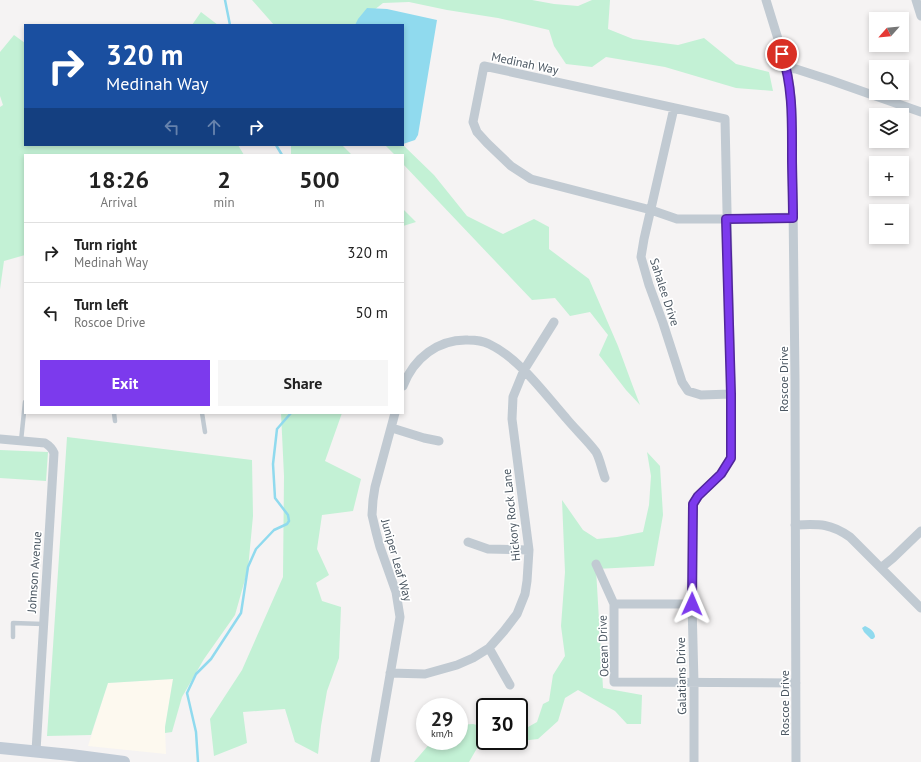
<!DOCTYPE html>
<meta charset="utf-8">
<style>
:root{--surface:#fff;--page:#f6f6f6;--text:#222;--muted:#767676;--line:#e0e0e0;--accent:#7c3aed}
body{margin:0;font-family:"PT Sans",sans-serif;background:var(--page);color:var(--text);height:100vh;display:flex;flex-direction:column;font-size:15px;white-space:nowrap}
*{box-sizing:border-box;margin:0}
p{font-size:13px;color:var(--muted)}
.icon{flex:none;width:22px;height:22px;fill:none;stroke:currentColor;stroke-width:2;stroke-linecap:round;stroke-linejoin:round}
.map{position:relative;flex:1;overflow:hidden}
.side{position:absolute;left:24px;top:154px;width:380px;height:260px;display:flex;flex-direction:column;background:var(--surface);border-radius:0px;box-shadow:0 2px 6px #0003}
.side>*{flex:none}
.banner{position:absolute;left:24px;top:24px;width:380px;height:122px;border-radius:0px;box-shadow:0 2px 6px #0003;background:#1a4fa0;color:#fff;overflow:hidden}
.needle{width:26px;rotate:243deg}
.tools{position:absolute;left:869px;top:12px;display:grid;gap:8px}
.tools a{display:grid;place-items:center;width:40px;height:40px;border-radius:0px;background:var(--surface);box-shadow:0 2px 6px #0003;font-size:20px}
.speed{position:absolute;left:416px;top:698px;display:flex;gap:8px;font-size:20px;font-weight:700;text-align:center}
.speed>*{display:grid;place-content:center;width:52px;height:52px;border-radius:50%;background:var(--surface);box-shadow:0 2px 6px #0003;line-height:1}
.speed small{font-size:10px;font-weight:400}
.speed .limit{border:2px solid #111;border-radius:6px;background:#fff;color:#111}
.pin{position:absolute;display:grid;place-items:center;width:34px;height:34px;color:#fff;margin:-17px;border:2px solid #fff;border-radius:50%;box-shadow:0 1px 4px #0007}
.me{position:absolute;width:44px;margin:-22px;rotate:1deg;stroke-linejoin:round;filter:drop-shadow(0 0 3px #0008)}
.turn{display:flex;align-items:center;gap:14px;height:84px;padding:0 16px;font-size:18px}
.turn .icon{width:52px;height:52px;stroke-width:2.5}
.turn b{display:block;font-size:28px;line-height:34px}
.lanes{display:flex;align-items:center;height:38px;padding:0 16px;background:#0003;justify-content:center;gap:20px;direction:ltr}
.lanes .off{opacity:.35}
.eta{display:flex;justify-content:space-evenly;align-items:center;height:68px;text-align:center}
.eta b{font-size:24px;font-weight:700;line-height:28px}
.button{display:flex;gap:8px;margin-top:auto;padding:8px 16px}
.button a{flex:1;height:46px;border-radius:0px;background:var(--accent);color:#fff;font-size:16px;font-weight:700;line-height:46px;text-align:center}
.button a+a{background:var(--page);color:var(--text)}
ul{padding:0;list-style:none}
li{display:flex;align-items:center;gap:12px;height:60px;padding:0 16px;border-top:1px solid var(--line)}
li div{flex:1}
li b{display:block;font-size:15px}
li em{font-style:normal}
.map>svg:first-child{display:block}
.commercial{fill:#fdf9ef}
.green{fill:#c3f1d5}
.water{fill:#90daee}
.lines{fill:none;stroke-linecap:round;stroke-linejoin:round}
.stream{stroke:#90daee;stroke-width:2.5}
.service{stroke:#c1cad2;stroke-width:4.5}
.minor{stroke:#c1cad2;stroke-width:9}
.secondary{stroke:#c1cbd6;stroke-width:12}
.route-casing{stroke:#51269a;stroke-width:10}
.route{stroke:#7c3aed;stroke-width:7}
.labels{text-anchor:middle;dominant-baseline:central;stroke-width:3.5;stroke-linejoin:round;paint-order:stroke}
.street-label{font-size:12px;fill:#4a5661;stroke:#fff}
</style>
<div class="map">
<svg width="921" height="762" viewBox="0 0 921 762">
<rect width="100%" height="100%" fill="#f5f3f3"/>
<path class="commercial" d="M173,679L165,727L166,754L88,746L108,683Z"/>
<path class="green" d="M252,0H532L554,4L578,6L592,0H610L608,29L633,39L678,45L704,38L736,64L769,72L773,91L736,88L665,67L606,57L592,67L566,64L554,46L549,30L498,18L447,10L409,2L383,3L355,25H274Z
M201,12L218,25H192Z
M14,35L25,43V145H238L244,155H25V255L4,261L0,289V107L3,105L0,96V52Z
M291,145H342L352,155H291Z
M385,145H403L434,175L467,216L503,234L534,219L549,227V249L589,279L618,346L632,384L640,405L626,390L599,355L608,335L590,312L570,316L555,298L532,300L403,164V155H395Z
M403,209L416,222L403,226Z
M281,413H342L325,461L361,479L353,511L322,515L317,549L329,575L316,583L322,601L341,607L339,658L327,691L321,726L318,754L295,742L285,709L243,712L247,743L214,756L210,719L242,670L283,577L284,476Z
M67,437L252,460L253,516L248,569L235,615L204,659L182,697L172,732L165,733V727L173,679L108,683L91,735L47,736Z
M0,450L48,452L46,481L0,478Z
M647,452L660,466L663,515L654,566L596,569L603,688L642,695L641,724H627L615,711L578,690L565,698L558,721L538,739L512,742L505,741H519V732L537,722L543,704L549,701L553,675L565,656L561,626L565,572L562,500L583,530L597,539L617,537L643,532L649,505L651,476Z
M473,724L485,727V741H487L480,743L469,762H414L432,741H459V725Z"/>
<path class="water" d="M367,8L387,9L437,20L418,135L415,140L403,144V25H355L358,19Z
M865,626C869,628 875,631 875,637L873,639H871L864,632L862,628Z"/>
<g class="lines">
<path class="stream" d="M225,0L230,25
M276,145L282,155
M198,762L196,732L187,693L196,674L211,659L241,613L248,567L256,549L274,530L287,524L289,521L288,515L275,498L273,464L277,429L291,413"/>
<path class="service" d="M114,413L115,421
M202,413L205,432
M21,441L25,402
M13,637V623L43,624"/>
<path class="minor" d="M766,0L787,68L791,97L792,117L795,379L796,762
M916,0L921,16
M787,68L796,69L830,80L921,112
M674,108L644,239L641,257L649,285L663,323L682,382L688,391L701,395L731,394
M403,386C414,358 438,339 468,340C475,340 483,341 489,344C519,358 544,393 566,418C575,429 587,440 596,452C600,459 602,470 605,478
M392,428L424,438L439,441
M0,439L45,443C50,446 52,448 54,453L36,751
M795,525C819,524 830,523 850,537L921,608
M468,542L488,549L529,550
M596,564L614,604
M882,567L893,558L921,531
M692,604H614V682L796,683
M489,648L510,685
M390,673L425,674L457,665L473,658L489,648L504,631L517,614L525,594L527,581L529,550L512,419L513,397L524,370L554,322
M375,762L400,617L396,592L380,547L376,532L372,515L373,500L375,487L395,413
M694,762V683L692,604L693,504L698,496L721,474L731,458V394L725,119L484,66L473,122L477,132L487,143L511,166L531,179L651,210L677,219H726L793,217"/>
<path class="secondary" d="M0,748L71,755L124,762"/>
</g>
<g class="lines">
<g class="route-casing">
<path id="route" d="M692,604L693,504L698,496L721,474L731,458V394L726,219L793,218C793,197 792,176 792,156C792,122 793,87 782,54"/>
</g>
<use href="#route" class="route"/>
</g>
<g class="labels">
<g class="street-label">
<text transform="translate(525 63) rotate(12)">Medinah Way</text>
<text transform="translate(665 292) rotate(72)">Sahalee Drive</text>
<text transform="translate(783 379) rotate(-90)">Roscoe Drive</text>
<text transform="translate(511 515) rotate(-96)">Hickory Rock Lane</text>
<text transform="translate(397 560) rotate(74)">Juniper Leaf Way</text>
<text transform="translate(34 572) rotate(-86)">Johnson Avenue</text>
<text transform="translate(603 646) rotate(-92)">Ocean Drive</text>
<text transform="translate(681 676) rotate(-91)">Galatians Drive</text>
<text transform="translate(784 703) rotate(-90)">Roscoe Drive</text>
</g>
</g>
</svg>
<div class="tools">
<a><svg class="needle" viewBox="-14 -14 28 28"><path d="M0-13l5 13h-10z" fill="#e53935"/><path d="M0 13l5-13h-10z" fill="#767676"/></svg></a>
<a><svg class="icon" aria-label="search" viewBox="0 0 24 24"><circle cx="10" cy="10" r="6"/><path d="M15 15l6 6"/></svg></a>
<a><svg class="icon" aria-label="layers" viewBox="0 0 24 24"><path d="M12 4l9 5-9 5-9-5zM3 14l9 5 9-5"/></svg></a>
<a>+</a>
<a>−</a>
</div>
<div class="speed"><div>29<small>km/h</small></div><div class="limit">30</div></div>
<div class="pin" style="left:782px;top:54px;background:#d93025"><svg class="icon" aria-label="arrive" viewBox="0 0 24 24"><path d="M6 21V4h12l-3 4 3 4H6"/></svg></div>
<svg class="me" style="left:692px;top:604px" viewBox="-20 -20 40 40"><path d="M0-17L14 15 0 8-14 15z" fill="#7c3aed" stroke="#fff" stroke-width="4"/></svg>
<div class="banner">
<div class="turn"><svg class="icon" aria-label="right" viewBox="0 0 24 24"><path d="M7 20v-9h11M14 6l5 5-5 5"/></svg><div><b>320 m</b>Medinah Way</div></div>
<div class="lanes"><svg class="icon off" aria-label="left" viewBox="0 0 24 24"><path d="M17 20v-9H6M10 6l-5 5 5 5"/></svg><svg class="icon off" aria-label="ahead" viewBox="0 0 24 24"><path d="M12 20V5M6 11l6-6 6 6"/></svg><svg class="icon" aria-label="right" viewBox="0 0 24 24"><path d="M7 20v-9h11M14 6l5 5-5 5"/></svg></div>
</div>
<section class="side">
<div class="eta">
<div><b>18:26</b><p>Arrival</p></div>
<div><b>2</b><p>min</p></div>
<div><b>500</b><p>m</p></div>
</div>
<ul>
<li><svg class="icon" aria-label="right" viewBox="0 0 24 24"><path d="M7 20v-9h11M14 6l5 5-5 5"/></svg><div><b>Turn right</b><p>Medinah Way</p></div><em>320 m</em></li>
<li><svg class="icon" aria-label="left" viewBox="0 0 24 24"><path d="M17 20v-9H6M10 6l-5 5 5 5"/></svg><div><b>Turn left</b><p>Roscoe Drive</p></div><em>50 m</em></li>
</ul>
<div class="button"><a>Exit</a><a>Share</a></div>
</section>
</div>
